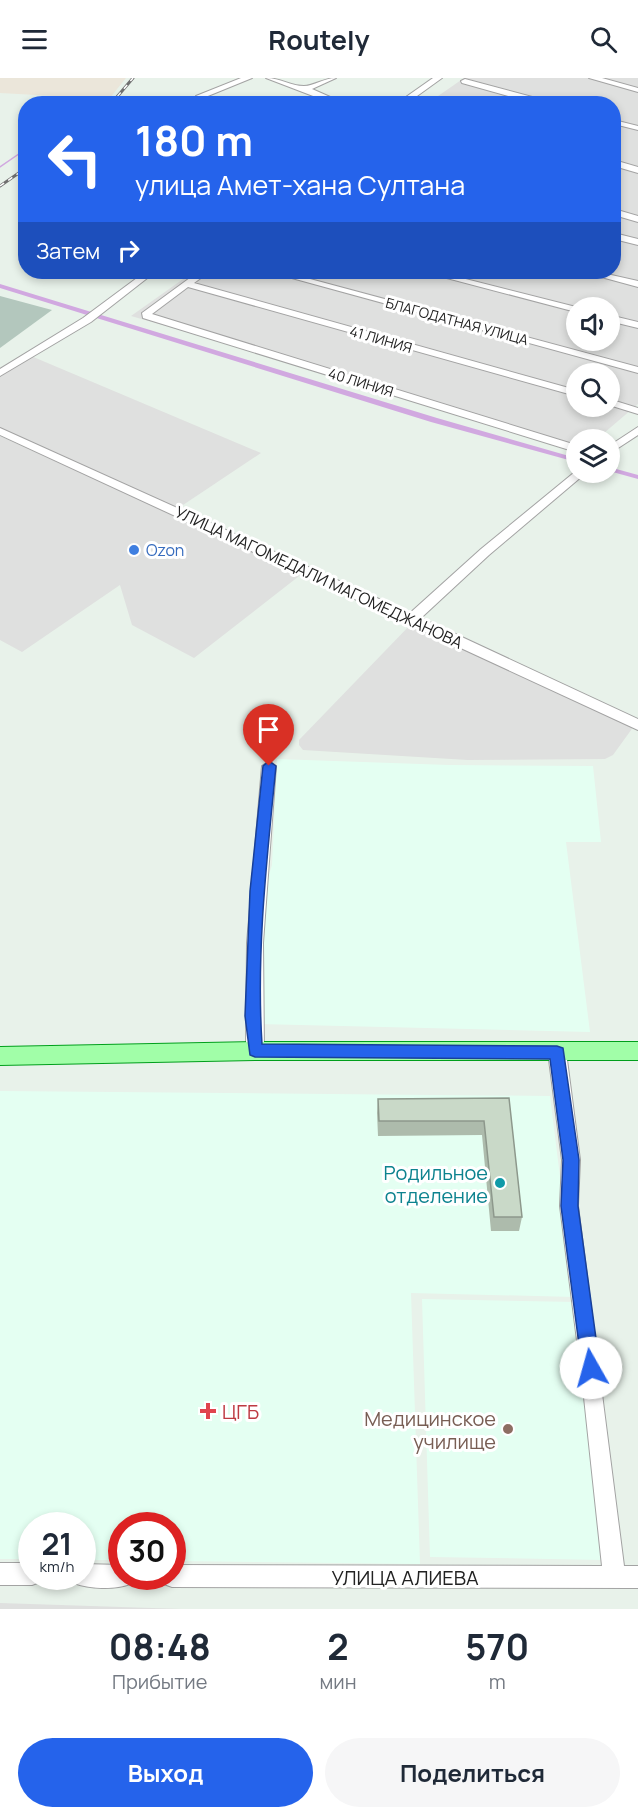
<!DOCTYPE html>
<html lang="ru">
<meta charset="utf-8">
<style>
:root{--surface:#fff;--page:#f6f6f7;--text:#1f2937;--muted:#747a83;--accent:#2563eb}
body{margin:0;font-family:Manrope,sans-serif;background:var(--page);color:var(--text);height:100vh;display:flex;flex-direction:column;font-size:22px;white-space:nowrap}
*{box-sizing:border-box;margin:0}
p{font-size:20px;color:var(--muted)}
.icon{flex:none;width:33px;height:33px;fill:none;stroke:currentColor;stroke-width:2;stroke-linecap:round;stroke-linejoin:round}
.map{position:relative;height:1531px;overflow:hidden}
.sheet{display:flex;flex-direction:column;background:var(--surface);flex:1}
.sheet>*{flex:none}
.top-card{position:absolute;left:18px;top:18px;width:603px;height:183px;border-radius:24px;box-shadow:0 3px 9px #0003;background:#2563eb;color:#fff;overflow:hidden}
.buttons{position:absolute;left:566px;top:219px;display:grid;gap:12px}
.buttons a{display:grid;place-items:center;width:54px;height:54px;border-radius:50%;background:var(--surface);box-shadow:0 3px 9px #0003;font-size:30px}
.speed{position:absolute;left:18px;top:1434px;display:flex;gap:12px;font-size:30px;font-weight:700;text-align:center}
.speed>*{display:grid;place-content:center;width:78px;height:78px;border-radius:50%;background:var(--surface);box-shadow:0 3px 9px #0003;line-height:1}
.speed small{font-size:15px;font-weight:400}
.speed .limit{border:9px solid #d22;background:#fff;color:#111}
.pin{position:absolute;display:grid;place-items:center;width:51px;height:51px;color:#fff;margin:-62px -26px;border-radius:50% 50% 50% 0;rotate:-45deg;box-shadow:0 0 6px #0007}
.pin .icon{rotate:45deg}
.me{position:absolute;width:66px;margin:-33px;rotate:353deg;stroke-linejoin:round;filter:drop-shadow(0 0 4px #0008)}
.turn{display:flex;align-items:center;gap:21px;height:126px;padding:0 18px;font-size:27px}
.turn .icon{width:78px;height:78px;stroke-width:2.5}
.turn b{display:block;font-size:42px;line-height:51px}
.then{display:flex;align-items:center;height:57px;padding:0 18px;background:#0003;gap:12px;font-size:22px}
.eta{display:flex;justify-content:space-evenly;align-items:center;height:102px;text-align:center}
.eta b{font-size:36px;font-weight:700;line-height:42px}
.cta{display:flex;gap:12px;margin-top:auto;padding:12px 18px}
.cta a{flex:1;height:69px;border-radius:36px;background:var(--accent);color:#fff;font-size:24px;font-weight:700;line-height:69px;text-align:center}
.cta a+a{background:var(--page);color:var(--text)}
header{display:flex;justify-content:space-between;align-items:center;height:78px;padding:0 18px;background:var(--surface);font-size:27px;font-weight:700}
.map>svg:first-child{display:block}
.residential{fill:#dfe0df;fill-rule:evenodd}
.industrial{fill:#ebe6da}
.education{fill:#e4fff2}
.construction{fill:#b3c7bd}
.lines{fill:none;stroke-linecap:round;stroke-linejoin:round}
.stream{stroke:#d1a8e0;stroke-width:1.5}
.canal{fill:#d1a8e0;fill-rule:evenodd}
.minor-casing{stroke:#a3a3a3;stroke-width:2}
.major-casing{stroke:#009f1c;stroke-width:2}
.minor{fill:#fff;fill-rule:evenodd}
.major{fill:#a1fea8;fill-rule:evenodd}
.rail-casing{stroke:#707070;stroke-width:3}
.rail{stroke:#fff;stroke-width:1.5;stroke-dasharray:5;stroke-linecap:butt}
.wall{fill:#adbbac}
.building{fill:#c9d9c8;stroke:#8d988c;stroke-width:1.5}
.route{fill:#2563eb;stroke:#184099;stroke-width:1.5}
.shop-dot{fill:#3f7fe0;stroke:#fff;stroke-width:2}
.culture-dot{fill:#0f9aa8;stroke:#fff;stroke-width:2}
.health-dot{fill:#e0444e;stroke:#fff;stroke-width:2}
.education-dot{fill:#8d6e63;stroke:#fff;stroke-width:2}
.labels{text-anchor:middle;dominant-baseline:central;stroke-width:6;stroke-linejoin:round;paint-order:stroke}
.far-street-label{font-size:14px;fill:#222;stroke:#fff}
.shop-label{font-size:16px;fill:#366cbe;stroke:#fff;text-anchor:start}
.street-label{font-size:16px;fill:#222;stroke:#fff}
.near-culture-label{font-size:20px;fill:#0d838f;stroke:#fff;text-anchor:end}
.near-health-label{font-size:20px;fill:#be3a42;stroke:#fff;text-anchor:start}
.near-education-label{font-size:20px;fill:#785e54;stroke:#fff;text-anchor:end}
.near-street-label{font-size:20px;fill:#222;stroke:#fff}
</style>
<header><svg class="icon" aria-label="menu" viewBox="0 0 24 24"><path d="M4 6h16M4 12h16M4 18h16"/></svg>Routely<svg class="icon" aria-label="search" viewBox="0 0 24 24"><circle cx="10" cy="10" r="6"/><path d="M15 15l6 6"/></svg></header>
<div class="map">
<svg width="638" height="1531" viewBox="0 0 638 1531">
<rect width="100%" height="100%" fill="#e8f2ea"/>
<path class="residential" d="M464,0H638V326L597,361L576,362V366L131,238L193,194H614V26L428,25ZM576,230H609V262H576ZM576,296H609V328H576Z
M31,278L261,375L177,431L0,351V296Z
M0,358L303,495L194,580L132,547L120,507L22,574L0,562Z
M413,544L634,648L613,677L605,681L468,682L303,672L299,667V662Z
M0,1525L182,1531H0Z"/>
<path class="industrial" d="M0,0H126L109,21L0,15Z"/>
<path class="education" d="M277,681L449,687L593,688L601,764H566L590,954L258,946L264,812L272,787Z
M0,1013L550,1018L575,1219L411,1215L420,1486L173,1483L172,1448H122L121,1482H83L82,1448H32L31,1481H0Z
M422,1221L577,1224L605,1482L430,1479Z"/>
<path class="construction" d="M0,218L52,232L0,270Z"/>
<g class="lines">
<path class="stream" d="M0,89L26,71"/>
<path class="canal" d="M0,206L437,340L576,380V384L431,344L0,210Z
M609,389L638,397V401L609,393Z"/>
<g class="minor-casing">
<path id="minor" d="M241,0H252L203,20L196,18Z
M266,0C280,0 291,8 304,8C314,8 324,0 336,0L312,11L346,26H334Z
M433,0H442L406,26H396Z
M589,0H602L638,10V14Z
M465,1L551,24L552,26H537L462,5L461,3Z
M614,42L638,48V52L614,46Z
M614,82L638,89V95L614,88Z
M614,131L638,138V144L614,137Z
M614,155L638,161V167L614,161Z
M145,194H155L91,244L0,298V291L83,240Z
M198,194H209L194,205L576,312V318L188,209L152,236L576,367V374L143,240L142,235Z
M270,194H284L638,289V295Z
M424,194H438L580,230H576V234Z
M583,194H598L638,203V209Z
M609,237L638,244V250L609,243Z
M609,321L638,330V336L609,327Z
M638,349V357L609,376V368Z
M0,350L410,535L481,471L576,393L587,394L489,477L421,540L638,641V652L0,357Z
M269,683L276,688L263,865L264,973L261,978L255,980L249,978L246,973L247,865L262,688Z
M557,967L563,969L566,974L580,1082L578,1128L624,1488H638V1510L172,1509L164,1506L161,1498H172V1487L602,1488L583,1310L560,1128L562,1082L548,974L551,969Z
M0,1485H32V1498H42L40,1504L32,1507H0Z
M82,1486L122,1487V1498H133L130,1506C115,1512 89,1511 74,1505L72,1498H82Z"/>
</g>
<g class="major-casing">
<path id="major" d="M255,964H638V982H255L0,987V969Z"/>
</g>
<use href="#minor" class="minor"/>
<use href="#major" class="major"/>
<g class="rail-casing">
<path id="rail" d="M111,26L133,0
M0,108L26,90"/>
</g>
<use href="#rail" class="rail"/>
</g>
<path class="wall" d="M509,1020L522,1139L519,1153H491L482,1057L378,1058L377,1035L378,1021Z"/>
<path class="building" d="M509,1020L522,1139H494L484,1043H379L378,1021Z"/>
<path class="route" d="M269,683L276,688C267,780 256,874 262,966L557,968L563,970L579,1082L578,1128L600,1290L597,1297L591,1299L584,1297L582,1290L561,1128L563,1082L550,981L255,979L250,977L245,938L250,813L263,688Z"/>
<circle class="shop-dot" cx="134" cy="472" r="6"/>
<circle class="culture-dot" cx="500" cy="1105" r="6"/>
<path class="health-dot" d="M205 1324h6v6h6v6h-6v6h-6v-6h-6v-6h6z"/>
<circle class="education-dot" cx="508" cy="1351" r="6"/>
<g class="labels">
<g class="far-street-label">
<text transform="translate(457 243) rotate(15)">БЛАГОДАТНАЯ УЛИЦА</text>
<text transform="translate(381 261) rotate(16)">41 ЛИНИЯ</text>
<text transform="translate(361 304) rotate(17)">40 ЛИНИЯ</text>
</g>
<g class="shop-label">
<text x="146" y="472">Ozon</text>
</g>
<g class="street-label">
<text transform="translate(319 499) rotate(25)">УЛИЦА МАГОМЕДАЛИ МАГОМЕДЖАНОВA</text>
</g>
<g class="near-culture-label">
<text x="488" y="1094">Родильное<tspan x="488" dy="23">отделение</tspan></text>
</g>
<g class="near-health-label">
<text x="222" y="1333">ЦГБ</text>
</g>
<g class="near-education-label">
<text x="496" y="1340">Медицинское<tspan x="496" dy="23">училище</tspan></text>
</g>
<g class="near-street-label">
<text x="405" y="1499">УЛИЦА АЛИЕВА</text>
</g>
</g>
</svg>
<div class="buttons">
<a><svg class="icon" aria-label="sound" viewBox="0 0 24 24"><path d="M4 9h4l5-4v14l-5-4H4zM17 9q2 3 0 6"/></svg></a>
<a><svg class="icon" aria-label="search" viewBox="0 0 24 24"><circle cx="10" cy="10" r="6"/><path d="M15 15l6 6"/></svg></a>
<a><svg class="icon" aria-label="layers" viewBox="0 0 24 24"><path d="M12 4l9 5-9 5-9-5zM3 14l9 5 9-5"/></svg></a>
</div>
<div class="speed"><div>21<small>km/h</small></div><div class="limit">30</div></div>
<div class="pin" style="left:269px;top:688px;background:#d93025"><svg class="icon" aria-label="arrive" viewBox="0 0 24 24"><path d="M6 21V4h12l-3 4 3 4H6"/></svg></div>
<svg class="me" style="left:591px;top:1290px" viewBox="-20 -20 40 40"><circle r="19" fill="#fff"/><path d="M0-13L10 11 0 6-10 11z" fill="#2563eb"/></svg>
<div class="top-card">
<div class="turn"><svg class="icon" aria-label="left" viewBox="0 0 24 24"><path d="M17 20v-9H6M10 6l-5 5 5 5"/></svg><div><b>180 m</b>улица Амет-хана Султана</div></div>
<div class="then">Затем<svg class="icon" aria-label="right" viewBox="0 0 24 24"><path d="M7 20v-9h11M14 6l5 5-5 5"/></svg></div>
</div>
</div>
<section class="sheet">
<div class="eta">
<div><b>08:48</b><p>Прибытие</p></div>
<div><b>2</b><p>мин</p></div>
<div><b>570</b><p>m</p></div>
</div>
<div class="cta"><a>Выход</a><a>Поделиться</a></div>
</section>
